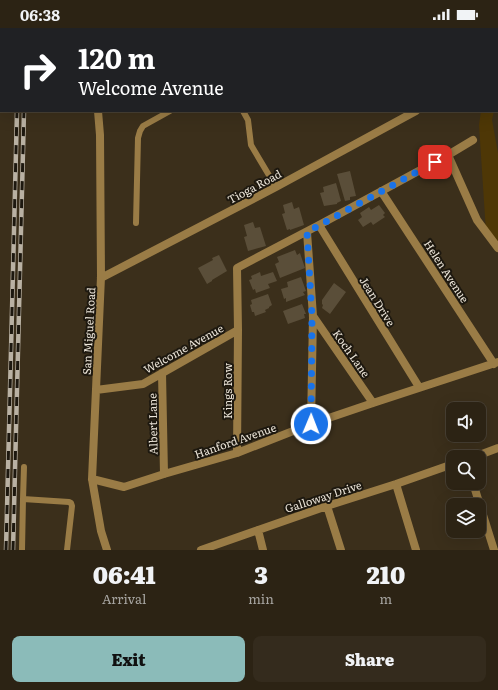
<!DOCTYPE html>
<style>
:root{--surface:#2c2314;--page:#342b1d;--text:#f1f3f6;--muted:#a6a4a0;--line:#484034;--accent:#8bbbb9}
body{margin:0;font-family:Literata,serif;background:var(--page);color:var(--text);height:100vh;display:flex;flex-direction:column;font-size:15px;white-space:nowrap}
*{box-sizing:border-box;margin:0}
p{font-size:13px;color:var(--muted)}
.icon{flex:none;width:22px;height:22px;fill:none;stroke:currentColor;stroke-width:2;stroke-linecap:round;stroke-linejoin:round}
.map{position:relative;height:522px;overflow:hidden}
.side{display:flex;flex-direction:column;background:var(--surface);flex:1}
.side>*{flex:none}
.banner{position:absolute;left:0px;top:0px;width:498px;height:84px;box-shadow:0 4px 16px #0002,0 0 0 1px var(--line);background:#202124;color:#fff;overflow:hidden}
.tools{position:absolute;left:446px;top:374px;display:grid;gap:8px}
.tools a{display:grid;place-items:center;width:40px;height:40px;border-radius:8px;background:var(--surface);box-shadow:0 4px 16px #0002,0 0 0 1px var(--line);font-size:20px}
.pin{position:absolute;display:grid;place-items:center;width:34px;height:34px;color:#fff;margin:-17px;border-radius:8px;box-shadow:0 2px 6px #0006}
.me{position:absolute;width:44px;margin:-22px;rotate:1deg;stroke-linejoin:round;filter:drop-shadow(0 0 3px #0008)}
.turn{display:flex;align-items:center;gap:14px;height:84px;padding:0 12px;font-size:18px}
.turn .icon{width:52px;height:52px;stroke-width:2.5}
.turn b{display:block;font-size:28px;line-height:34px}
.eta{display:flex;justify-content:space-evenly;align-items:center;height:68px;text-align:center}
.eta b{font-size:24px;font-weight:800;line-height:28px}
.button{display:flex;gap:8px;margin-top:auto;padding:8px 12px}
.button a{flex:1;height:46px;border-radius:8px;background:var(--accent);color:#111;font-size:16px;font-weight:800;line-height:46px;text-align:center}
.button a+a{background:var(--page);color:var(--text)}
.status{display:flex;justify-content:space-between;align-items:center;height:28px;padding:0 20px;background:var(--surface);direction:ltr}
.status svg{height:11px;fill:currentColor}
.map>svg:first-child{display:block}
.green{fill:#4e3706}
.building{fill:#5a4e39}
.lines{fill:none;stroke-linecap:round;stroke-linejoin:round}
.service{stroke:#9a7c46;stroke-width:6}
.minor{stroke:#9a7c46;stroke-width:8}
.rail-casing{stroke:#b9b1a3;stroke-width:4.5}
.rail{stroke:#1d180f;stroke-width:3;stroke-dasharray:9;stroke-linecap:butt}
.route{stroke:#1a73e8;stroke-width:7;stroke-dasharray:0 12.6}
.labels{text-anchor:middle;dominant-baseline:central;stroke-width:4;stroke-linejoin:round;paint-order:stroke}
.street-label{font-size:11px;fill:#ece5d9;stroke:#1d180f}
</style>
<div class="status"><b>06:38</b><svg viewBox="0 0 49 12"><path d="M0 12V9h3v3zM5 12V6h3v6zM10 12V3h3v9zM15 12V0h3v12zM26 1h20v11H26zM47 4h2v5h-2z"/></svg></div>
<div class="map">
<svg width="498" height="522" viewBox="0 0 498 522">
<rect width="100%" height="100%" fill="#3b2f1b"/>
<path class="green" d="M481,83H494L492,92L498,125V220L486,204L479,97Z"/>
<path class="building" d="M350,143L356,168L350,169V172L345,173L337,146Z
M336,155L341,173L337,175V176L324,178L320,165L324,164L323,159Z
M292,174L294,181L299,179L304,197L290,202V201L287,202L282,186L285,185L283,177Z
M379,177L385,185L383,187L385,189L373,197L371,194L363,199L358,192L362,189L360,185L369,179L371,182Z
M253,194L255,200L260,199L266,218L248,223L244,209L247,208L244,197Z
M295,222L297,227L300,225L305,240L280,250L275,236L279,234L277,229Z
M219,227L227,243L212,252V253L207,256L198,240L213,232L212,230Z
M260,244L261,248L273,244L277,253L268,256L270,260L256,265L255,261L253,262L249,252L252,251L251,248Z
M301,249L306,263L303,264L305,267L286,274V270L284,271L281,261L288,259L287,254Z
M334,255L346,264L330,286L322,280L323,277L322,276V272Z
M268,266L272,277L269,279V280L265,282L266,284L255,288L254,284H252L250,277L252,276L251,272Z
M302,276L306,286H304L305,290L288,296L283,283Z"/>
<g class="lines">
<path class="service" d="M322,1L324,0
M491,1L492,0
M243,83L248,92L251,117L276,159
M136,195L138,110L140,103L143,98L170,83
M23,471L24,439
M22,522L23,471L69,474L71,475L72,478L67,522"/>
<path class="minor" d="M92,0V1
M151,0V1
M497,37H498
M98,83L100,107L101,249L92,451L101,503L107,522
M448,127L477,192L498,220
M381,163L494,336
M319,197L419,359
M307,204L313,288L311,396
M101,250L276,159L416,83
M313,288L373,375
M162,345L164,446
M96,362L143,356L238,302L237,240L319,197L448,127L473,112
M237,425L238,302
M474,429L498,420
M92,451L124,459L164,446L237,425L311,396L373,375L498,334
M473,455L494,522
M396,456L416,522
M327,478L341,522
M258,502L263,522
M201,522L327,478L396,456L453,436"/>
<g class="rail-casing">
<path id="rail" d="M19,1V0
M26,1V0
M6,522L17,83
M13,522L24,83"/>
</g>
<use href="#rail" class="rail"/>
</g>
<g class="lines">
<path class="route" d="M311,396L312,288L307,204L435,134"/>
</g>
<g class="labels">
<g class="street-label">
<text transform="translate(254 158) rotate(-28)">Tioga Road</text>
<text transform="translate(447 243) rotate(57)">Helen Avenue</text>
<text transform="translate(378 273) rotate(58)">Jean Drive</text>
<text transform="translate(88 303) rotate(-87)">San Miguel Road</text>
<text transform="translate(183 320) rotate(-29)">Welcome Avenue</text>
<text transform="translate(352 325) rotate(55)">Koch Lane</text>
<text transform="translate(227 363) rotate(-90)">Kings Row</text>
<text transform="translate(152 396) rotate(-91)">Albert Lane</text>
<text transform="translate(235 412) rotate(-19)">Hanford Avenue</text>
<text transform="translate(323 468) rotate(-18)">Galloway Drive</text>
</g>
</g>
</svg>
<div class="tools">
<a><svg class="icon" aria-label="sound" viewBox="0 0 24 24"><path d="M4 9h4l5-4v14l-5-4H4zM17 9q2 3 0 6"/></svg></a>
<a><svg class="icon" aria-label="search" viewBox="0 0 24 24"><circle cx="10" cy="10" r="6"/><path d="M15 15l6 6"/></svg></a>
<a><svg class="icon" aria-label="layers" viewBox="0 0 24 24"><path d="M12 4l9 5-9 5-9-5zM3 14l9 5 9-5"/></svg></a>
</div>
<div class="pin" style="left:435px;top:134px;background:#d93025"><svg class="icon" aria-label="arrive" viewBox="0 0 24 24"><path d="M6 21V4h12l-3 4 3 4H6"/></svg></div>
<svg class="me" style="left:311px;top:396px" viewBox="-20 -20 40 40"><circle r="17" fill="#1a73e8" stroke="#fff" stroke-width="3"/><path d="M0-11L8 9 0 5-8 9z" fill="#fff"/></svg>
<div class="banner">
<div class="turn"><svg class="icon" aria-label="right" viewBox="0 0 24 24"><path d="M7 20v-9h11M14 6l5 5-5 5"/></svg><div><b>120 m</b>Welcome Avenue</div></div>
</div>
</div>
<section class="side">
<div class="eta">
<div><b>06:41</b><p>Arrival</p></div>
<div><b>3</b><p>min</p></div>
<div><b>210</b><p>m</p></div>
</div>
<div class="button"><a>Exit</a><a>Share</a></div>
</section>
